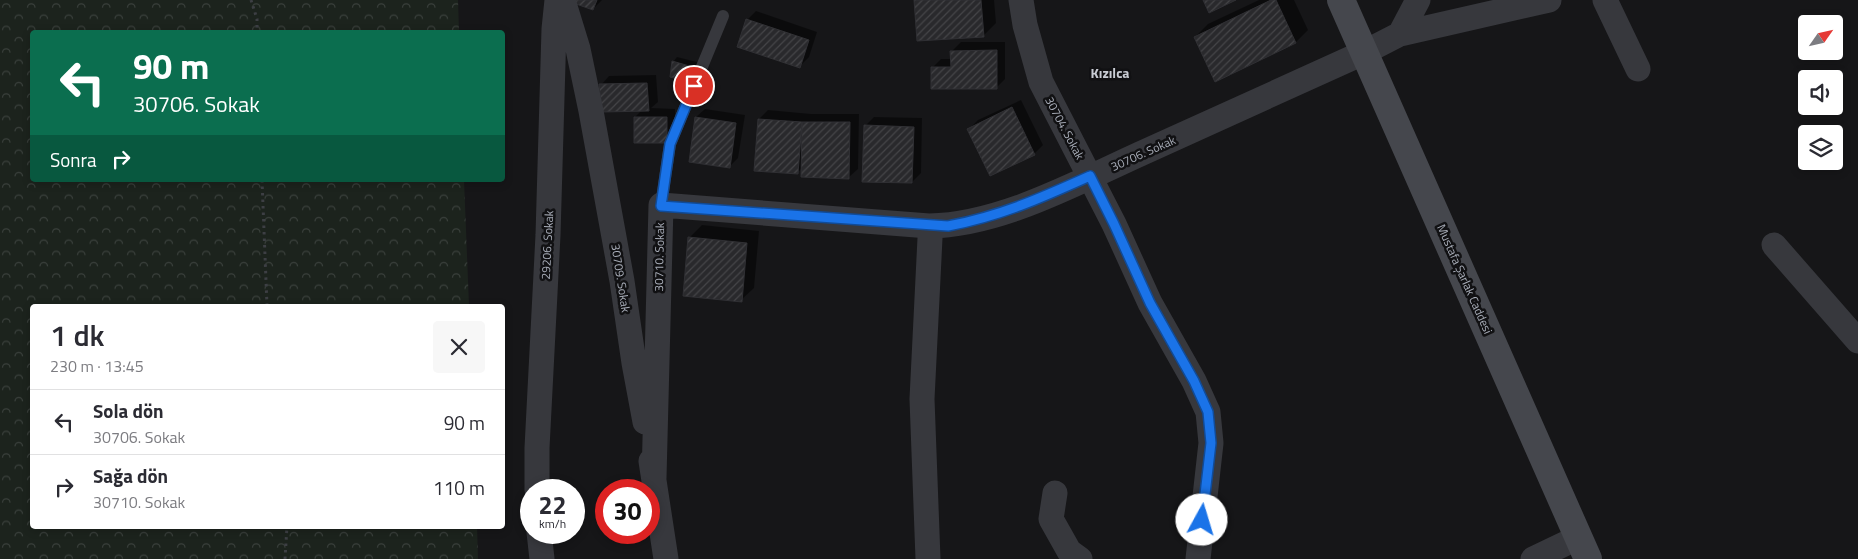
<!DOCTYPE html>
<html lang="tr">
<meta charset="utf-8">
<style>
:root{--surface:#fff;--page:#f7f7f7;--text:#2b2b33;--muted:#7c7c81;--line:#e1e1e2}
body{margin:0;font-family:"Titillium Web",sans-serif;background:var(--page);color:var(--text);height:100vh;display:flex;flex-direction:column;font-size:19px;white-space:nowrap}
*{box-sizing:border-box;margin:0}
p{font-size:16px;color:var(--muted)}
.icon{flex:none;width:28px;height:28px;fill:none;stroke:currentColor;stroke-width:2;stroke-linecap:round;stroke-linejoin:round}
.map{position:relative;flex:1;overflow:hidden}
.drawer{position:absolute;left:30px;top:304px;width:475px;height:225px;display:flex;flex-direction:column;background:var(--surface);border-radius:5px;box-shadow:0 2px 8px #0003}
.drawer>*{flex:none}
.hud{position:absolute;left:30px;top:30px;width:475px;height:152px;border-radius:5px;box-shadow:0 2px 8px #0003;background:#0b6e4f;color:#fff;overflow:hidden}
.needle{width:32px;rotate:56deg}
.fabs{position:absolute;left:1798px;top:15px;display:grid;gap:10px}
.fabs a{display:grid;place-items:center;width:45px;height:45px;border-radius:5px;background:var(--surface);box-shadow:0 2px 8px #0003;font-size:25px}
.speed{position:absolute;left:520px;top:479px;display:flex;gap:10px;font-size:25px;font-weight:700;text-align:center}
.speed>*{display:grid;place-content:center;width:65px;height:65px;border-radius:50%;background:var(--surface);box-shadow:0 2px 8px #0003;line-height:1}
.speed small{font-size:12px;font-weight:400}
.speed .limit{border:8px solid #d22;background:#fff;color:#111}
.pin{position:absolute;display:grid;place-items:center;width:42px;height:42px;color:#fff;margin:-21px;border:2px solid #fff;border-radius:50%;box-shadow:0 1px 5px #0007}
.me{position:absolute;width:55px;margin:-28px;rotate:6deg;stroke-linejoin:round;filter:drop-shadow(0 0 4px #0008)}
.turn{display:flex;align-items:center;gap:18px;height:105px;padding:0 20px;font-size:22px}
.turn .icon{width:65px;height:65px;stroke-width:2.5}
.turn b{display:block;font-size:35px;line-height:42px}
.then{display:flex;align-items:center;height:48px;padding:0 20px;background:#0003;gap:10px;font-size:19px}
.round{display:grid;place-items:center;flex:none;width:52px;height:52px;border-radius:5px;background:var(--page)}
.headline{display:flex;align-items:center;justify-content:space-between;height:85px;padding:0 20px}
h1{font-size:30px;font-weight:600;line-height:38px}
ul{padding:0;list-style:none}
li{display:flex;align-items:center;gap:15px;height:65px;padding:0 20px;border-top:1px solid var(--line)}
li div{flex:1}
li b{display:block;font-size:19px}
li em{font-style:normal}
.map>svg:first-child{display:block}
.forest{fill:url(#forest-crowns)}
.shadow{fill:#0007}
.building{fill:url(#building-hatch);stroke:#303034}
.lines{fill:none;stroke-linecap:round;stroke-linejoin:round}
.path{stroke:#3d3f44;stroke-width:3;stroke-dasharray:2.5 4;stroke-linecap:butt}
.lane{stroke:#37383d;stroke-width:12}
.street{stroke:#37383d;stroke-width:25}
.secondary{stroke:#45474d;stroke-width:28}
.route-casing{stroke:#114b97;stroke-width:12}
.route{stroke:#1a73e8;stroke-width:9}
.labels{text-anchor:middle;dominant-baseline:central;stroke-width:5;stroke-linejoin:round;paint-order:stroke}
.street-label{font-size:12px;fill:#a8adb8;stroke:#111113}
.neighbourhood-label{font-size:14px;font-weight:bold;fill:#c9ccd4;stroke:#111113}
</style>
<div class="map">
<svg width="1858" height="559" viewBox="0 0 1858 559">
<defs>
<pattern id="forest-crowns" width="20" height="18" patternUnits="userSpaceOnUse" patternTransform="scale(1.25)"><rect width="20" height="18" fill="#1c231d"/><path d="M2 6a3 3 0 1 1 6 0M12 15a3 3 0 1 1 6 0" fill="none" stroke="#3a403c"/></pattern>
<pattern id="building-hatch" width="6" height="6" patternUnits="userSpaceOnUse" patternTransform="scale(1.25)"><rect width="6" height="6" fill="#29292c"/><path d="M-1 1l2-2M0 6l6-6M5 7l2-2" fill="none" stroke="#454548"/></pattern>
</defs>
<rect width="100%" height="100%" fill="#161618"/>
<path class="forest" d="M0,0H458L459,32H32V180H464L469,306H32V526H477L478,559H0Z"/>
<path class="shadow" d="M568,0H602L593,9Z
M915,0H994L996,23L983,36Z
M1259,0H1294L1308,30L1296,42L1216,80L1195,37L1208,24Z
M756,11L817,32L809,57L800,66L747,20Z
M961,42H1005V79L996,88L932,68L941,59H952V51Z
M677,57L697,62L694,77L690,81L673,62Z
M656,75L658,102L651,108L675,109V133L666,142L635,117L642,110L601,85L609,76Z
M1021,100L1043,145L1034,154L969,129L978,120Z
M705,109L745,115L738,158L729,167L696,117Z
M768,110L811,114H859L858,169L849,177L802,168L798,172L759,119Z
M874,117L922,118L921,173L912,182L865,126Z
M702,225L759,231L754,288L741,300L689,238Z"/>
<path class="building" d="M565,0H597L593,10Z
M914,0H981L984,37L917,41Z
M1203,0H1236L1209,13Z
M1271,0H1276L1296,43L1215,82L1194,37Z
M746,19L809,40L800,68L737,47Z
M997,50V89H931V67H951L950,51Z
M672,61L693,67L690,82L670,77Z
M647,83L649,111L602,112L599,84Z
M1012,107L1035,155L990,176L967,129Z
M634,117H667V143H634Z
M695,117L736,123L730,168L689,162Z
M758,119L802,122L798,174L754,171Z
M802,122H850L849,179L801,177Z
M864,125L914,127L912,183L862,182Z
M688,237L747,243L742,302L683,296Z"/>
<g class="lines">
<path class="path" d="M251,0L257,19V32
M262,180L267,306
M285,559L287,526"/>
<path class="lane" d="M661,205L670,144L723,16"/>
<path class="street" d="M563,0L578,49L591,111L622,281L634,363L645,422
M1021,0L1025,25L1041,82L1114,224L1150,303L1194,381L1208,412L1211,443L1198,559
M1605,0L1638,69
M1400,34L1418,0
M1774,245L1858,341
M651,461L666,559
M654,478L661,205L929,226C1000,225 1076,183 1140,154C1215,120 1290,86 1365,52L1400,34L1549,0
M537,490V448L548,235L554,29L557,0
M1055,493L1051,519L1069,551L1080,559
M539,532L542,559
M928,559L922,399L930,238L929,226
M1533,559L1579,537"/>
<path class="secondary" d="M1341,0L1588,559"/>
</g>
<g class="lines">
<g class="route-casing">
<path id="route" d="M694,86L670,144L661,206L948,226C1001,216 1041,198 1090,176L1114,224L1150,303L1194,381L1208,412L1211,443L1202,520"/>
</g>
<use href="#route" class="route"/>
</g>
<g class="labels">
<g class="street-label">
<text transform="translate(1065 128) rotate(62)">30704. Sokak</text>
<text transform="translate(1143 153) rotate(-24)">30706. Sokak</text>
<text transform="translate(547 245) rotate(-87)">29206. Sokak</text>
<text transform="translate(659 257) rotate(-89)">30710. Sokak</text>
<text transform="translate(621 278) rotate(81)">30709. Sokak</text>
<text transform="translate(1465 279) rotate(66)">Mustafa Şarlak Caddesi</text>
</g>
<g class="neighbourhood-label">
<text x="1110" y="72">Kızılca</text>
</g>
</g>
</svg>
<div class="fabs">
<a><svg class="needle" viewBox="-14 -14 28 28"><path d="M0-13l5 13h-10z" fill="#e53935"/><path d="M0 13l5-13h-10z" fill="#7c7c81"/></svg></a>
<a><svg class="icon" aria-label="sound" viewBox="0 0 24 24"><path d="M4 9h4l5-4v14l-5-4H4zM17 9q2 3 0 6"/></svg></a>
<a><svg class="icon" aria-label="layers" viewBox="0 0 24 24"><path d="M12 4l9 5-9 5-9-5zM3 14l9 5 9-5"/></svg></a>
</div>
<div class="speed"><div>22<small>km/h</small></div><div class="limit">30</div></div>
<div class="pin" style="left:694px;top:86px;background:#d93025"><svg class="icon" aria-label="arrive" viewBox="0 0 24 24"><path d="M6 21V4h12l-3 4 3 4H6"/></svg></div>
<svg class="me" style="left:1202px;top:520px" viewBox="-20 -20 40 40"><circle r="19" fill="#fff"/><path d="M0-13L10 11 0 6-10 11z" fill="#1a73e8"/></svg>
<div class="hud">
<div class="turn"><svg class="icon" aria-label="left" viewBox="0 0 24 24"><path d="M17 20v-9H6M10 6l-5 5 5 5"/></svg><div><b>90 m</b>30706. Sokak</div></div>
<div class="then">Sonra<svg class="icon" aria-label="right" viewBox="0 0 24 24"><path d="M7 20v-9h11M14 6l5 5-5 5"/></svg></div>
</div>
<section class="drawer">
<div class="headline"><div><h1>1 dk</h1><p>230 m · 13:45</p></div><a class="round"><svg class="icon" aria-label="close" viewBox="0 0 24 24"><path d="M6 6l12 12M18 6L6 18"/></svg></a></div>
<ul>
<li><svg class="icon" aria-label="left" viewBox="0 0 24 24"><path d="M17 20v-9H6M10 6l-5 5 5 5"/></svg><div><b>Sola dön</b><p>30706. Sokak</p></div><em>90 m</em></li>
<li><svg class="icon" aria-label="right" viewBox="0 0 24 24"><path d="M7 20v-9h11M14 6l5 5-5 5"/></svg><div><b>Sağa dön</b><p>30710. Sokak</p></div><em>110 m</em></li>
</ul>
</section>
</div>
